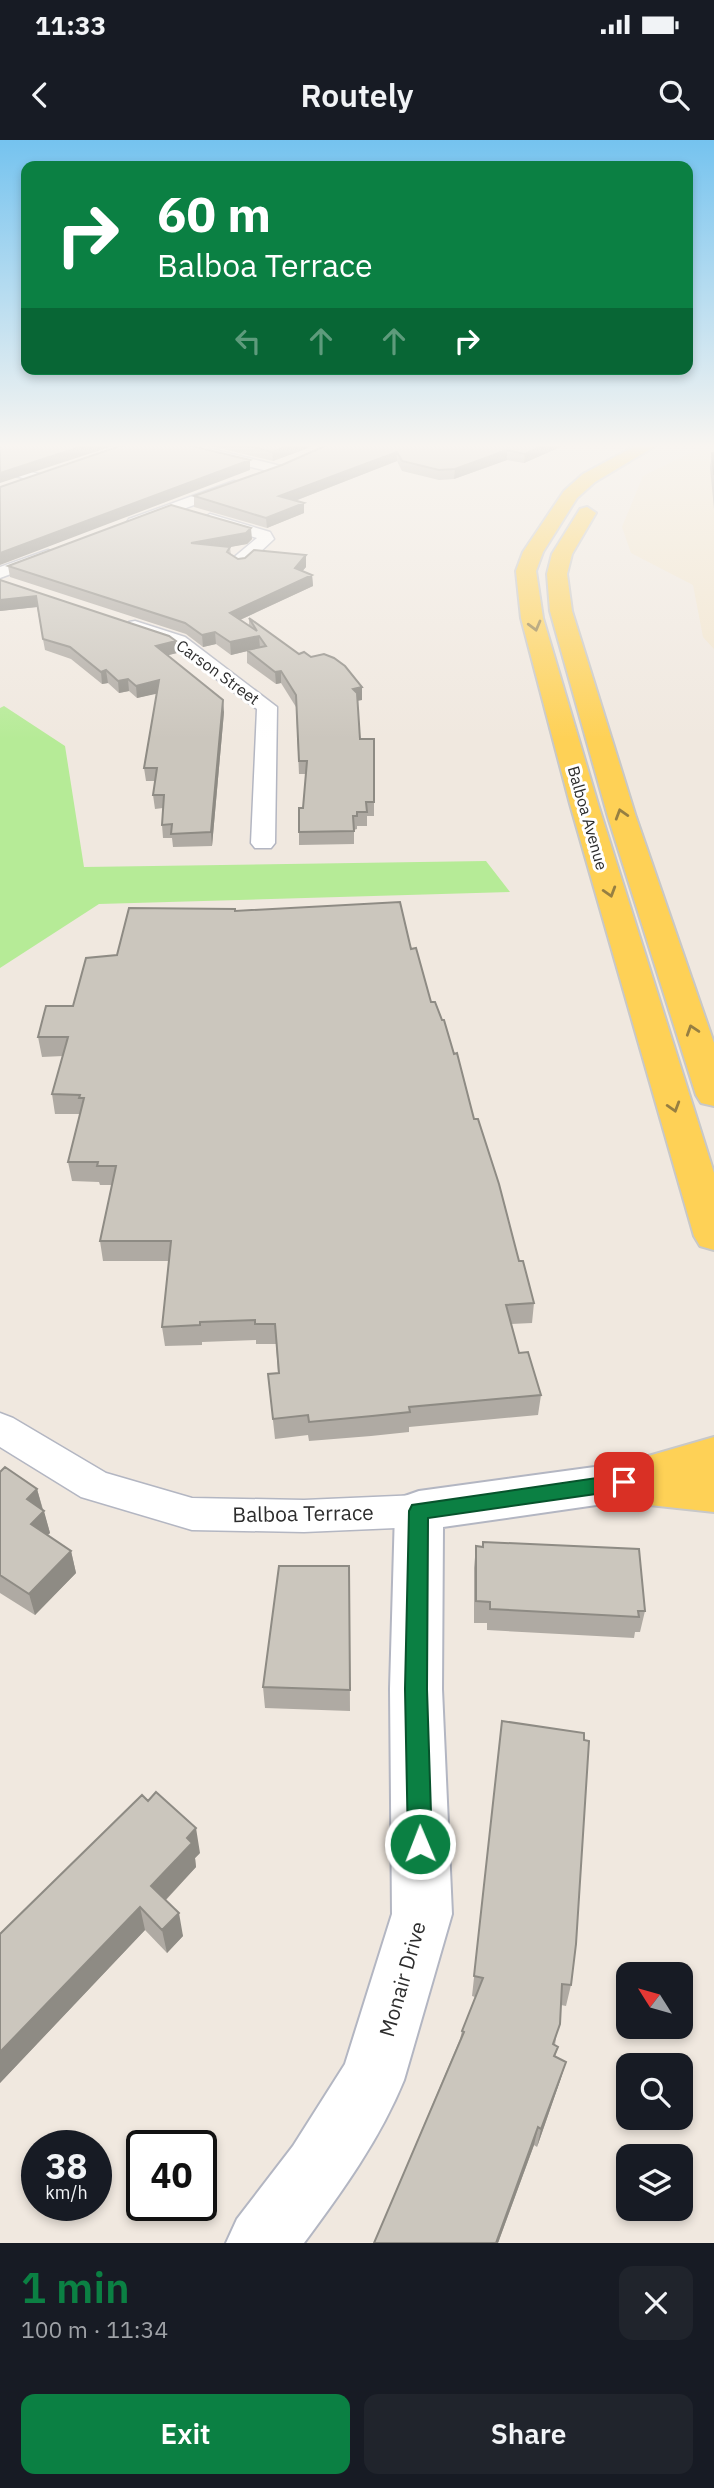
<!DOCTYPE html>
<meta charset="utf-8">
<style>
:root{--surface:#171b24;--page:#20242c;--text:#f1f3f6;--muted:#9ea1a6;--accent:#0b8043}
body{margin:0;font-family:"IBM Plex Sans",sans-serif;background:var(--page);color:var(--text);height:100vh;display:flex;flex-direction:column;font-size:26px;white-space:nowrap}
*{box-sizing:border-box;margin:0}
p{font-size:23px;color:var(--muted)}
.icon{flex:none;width:38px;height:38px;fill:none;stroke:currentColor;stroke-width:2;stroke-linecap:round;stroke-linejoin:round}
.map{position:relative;height:2103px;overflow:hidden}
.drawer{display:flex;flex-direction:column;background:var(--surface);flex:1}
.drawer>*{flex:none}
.hud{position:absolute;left:21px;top:21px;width:672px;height:214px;border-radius:14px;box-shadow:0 4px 10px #0003;background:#0b8043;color:#fff;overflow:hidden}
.needle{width:46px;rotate:307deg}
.buttons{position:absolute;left:616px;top:1822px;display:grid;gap:14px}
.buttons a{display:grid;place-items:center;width:77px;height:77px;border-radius:14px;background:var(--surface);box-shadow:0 4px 10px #0003;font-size:35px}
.speed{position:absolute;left:21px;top:1990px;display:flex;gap:14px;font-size:35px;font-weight:700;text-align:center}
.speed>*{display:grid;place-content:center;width:91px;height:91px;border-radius:50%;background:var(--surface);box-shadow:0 4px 10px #0003;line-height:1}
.speed small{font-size:18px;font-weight:400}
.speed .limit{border:4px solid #111;border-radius:10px;background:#fff;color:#111}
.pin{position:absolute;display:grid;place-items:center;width:60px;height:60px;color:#fff;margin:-30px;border-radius:14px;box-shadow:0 4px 10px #0006}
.me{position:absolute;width:77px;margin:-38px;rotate:359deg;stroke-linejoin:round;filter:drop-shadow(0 0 5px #0008)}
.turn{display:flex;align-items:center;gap:24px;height:147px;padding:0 21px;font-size:32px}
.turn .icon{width:91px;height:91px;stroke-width:2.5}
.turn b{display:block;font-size:49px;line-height:60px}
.lanes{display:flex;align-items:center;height:66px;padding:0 21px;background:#0003;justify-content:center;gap:35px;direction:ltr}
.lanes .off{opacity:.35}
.round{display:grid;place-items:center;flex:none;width:74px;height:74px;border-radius:14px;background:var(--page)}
.head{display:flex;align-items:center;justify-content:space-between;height:119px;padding:0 21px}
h1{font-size:42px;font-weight:600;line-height:52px;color:var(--accent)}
.action{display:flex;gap:14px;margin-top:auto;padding:14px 21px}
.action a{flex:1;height:80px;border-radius:14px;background:var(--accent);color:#fff;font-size:28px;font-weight:600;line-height:80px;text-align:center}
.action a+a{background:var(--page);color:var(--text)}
.status{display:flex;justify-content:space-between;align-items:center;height:49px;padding:0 35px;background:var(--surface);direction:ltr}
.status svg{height:19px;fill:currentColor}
header{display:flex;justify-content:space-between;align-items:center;height:91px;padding:0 21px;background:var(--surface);font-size:32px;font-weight:600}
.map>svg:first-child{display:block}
.education{fill:#f2e5cd}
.green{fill:#b6eb97}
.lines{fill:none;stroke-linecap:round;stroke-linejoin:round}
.street-casing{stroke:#b3b6c2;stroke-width:3}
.secondary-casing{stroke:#b3b6c2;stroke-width:4}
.primary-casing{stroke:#c8c8c8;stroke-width:4}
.street{fill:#fff;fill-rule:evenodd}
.secondary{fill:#fff;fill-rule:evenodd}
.primary{fill:#fed156;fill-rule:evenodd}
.wall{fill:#afaaa3}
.shaded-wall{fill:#8e8b84}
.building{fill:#cbc6bd;stroke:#8e8b84;stroke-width:2}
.oneway{stroke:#967f42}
.route{fill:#0b8043;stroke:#07532c;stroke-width:2}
.labels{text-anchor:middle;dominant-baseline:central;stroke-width:6;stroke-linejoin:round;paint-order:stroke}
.far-street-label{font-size:16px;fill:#2d2d2d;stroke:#fff}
.near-street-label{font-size:21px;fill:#2d2d2d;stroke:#fff}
</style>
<div class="status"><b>11:33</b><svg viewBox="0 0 49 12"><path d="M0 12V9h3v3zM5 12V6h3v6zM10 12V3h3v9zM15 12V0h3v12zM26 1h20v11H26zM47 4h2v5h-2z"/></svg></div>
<header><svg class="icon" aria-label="back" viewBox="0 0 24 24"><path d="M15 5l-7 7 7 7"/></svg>Routely<svg class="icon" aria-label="search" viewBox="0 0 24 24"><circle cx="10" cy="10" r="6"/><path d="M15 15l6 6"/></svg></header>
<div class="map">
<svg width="714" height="2103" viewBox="0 0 714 2103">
<rect width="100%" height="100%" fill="#f0e8df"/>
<path class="education" d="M707,305H714V509L703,497L693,445L631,413L622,387L643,336Z"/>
<path class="green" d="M4,566L65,606L84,727L486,721L510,752L99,764L0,828V568Z"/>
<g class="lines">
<g class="street-casing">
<path id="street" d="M171,305H195L281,326L283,329L276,333L173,308Z
M0,324L43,335L45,338L38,342L0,332Z
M234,341L239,342L241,345L239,348L141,385L135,387L127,382L129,379Z
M210,374L270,392L274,399L244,427H232L230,423L232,419L257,398L205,382L202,379Z
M48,410L54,412L56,415L54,418L0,438V427Z
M135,481L185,497L277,567L275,703L271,708H255L251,703L257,569L171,505L129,490L126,486L129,482Z
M0,1273L13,1278L106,1333L192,1358L304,1360L419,1355L433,1360L439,1371L433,1382L419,1387L304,1392L192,1390L81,1357L0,1307Z"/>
</g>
<g class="secondary-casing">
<path id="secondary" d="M624,1323L641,1328L647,1342L641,1356L624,1361L443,1387L442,1549L452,1774L404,1940C380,1999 342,2052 304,2103H226L237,2079L293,2006L345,1924L392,1774L390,1549L395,1371L402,1357L419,1351Z"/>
</g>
<g class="primary-casing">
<path id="primary" d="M637,305H657L595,342L577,358L543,412L536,431L543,478L598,664L714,1033V1110L700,1106L694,1096L570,664L521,478L516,431L523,412L564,351L583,334Z
M587,367L596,373L572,414L567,434L572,471L636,677L714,903V966L701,963L696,955L608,677L550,471L547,434L552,414L580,369Z
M714,1297V1372L640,1364L607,1356L601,1342L607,1328Z"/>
</g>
<use href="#street" class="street"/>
<use href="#secondary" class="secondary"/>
<use href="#primary" class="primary"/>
</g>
<path class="wall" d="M206,305H316L273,321Z
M327,305H565L524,323L507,320L454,339L439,340L402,331L397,321L295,361L304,373L267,388L194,367V356L282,325Z
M712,313H714V369L710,327Z
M252,399L247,404L229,407H230L231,415L238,419L306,427L302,431L312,435L313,446L240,480L249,486V478L362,560L357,561L360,599H374V676H367V686H357V689L354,690V704L299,705V692L303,668L306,634H299L296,567L281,543L276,544L247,523V511L231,515L216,504L203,507L186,494L10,437L8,426Z
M0,440L177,513L168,515L224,572L212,706L173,707L172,698H163L162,685L163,668L155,669L153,655L155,641H146L144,628L157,553L137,558L129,551L119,553L108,543L102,544L71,519L45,510L37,467L0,471Z
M235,771L411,809L431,862L454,914L519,1121L534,1163L532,1183L511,1184L519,1213L541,1255L538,1275L409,1287V1292L371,1296L309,1301L308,1295L275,1299L268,1234L278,1233L276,1204H256V1200L202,1202V1205L165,1206L162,1187L169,1121H103L100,1101L112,1045H100L99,1042L72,1041L68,1022L80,974H55L52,954L63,916L42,917L38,897L73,866L117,815Z
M0,1332L37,1349L50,1393L47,1395L71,1411L76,1433L35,1475L0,1453Z
M476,1406L645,1471L640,1492H635L634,1498L487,1490V1483H474V1428Z
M349,1426L350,1571L265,1568L263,1547Z
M502,1581L571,1845L566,1866L561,1865L555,1905L558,1907L555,1917L566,1922L560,1941L537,2007L534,2005L498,2103H374L460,1899L462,1891L475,1857L472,1856Z
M200,1713L195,1718L196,1727L166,1760L183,1796L167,1813L145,1790L0,1943V1794Z"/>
<path class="shaded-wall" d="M86,305H116L0,343V333Z
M290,305H316L273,321L272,312Z
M544,305H565L524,323L525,314Z
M507,310V320L454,339L455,329Z
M397,312V321L279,367V356Z
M250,320V330L0,425V413Z
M304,363V373L267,388L266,378Z
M251,388L252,399L247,404L192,414L191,403Z
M306,415V427L295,440V428Z
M312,435L313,446L231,484L230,473Z
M36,456L37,467L0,471V460Z
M215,492L216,504L203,507L202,495Z
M259,496L260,508L231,515L230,502Z
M176,501L177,513L157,518L156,506Z
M106,530L108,543L102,544L101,532Z
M281,531V543L276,544L275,532Z
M128,539L129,551L119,553L118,541Z
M159,540L160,553L137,558L136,546Z
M362,547V560L353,561V549Z
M223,560L224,572L212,706L211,692Z
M37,1349L43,1371L27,1359Z
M44,1371L50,1393L36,1406L31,1384Z
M71,1411L76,1433L35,1475L29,1454Z
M196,1688L200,1713L195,1718L196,1727L157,1769L151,1746L187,1698Z
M140,1767L145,1790L0,1943V1912Z
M179,1773L183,1796L167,1813L162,1790Z
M566,1922L560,1941L537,2007L541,1989Z
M538,1987L534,2005L498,2103H496Z"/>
<path class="building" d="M0,305H86L0,333Z
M123,305H188L250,320L0,413V347Z
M245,305H290L272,312Z
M327,305H544L525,314L507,310L455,329L439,330L402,321L397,312L279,356L304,363L266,378L194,356L282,325Z
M712,313H714V335Z
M171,365L251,388L246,393L191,403L230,407L227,412L238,419L245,418L254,410L306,415L295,428L312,435L230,473L257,491L249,478L299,514L304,512L311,517L324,514L334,518L345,526L362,547L353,549L357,553L360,599H374V662H366L367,672H357V676H353L354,691L299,692V668H303L307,621H299L296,555L281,531L275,532L247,510L266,506L259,496L230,502L215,492L202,495L185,483L8,426Z
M0,440L169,496L176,501L156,506L223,560L211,692L171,694L172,684L162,685L164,655H153L157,628H144L159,540L136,546L128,539L118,541L106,530L101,532L70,507L43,499L36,456L0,460Z
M400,762L411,809L416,808L418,815L431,862H435L442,880H444L454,914L457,913L474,979H478L499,1044L519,1121H523L534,1163L506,1165L519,1213L528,1212L541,1255L409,1267L410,1272L372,1276L309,1282L308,1275L273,1279L268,1234L279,1233L275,1184H255V1180L200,1182V1185L162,1187L171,1101H100L116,1026H97L98,1022H68L84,958H79L80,955L52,954L68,897H38L46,866H73L86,818L117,815L129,768L235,769V771Z
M5,1327L37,1349L27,1359L44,1371L31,1384L71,1411L29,1454L0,1435V1332Z
M483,1402L639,1409L645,1471H638L639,1477L490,1469V1462L476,1461V1406L483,1407Z
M279,1426H349L350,1550L263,1547Z
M502,1581L584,1593V1600L589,1601L576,1804L571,1845L562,1844L560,1884L553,1904L558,1907L554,1916L566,1922L541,1989L538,1987L496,2103H374L464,1892L462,1891L483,1838L474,1836Z
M156,1652L196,1688L187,1698L192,1703L151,1746L179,1773L162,1790L140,1767L0,1912V1794L142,1655L148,1661Z"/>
<defs><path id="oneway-chevron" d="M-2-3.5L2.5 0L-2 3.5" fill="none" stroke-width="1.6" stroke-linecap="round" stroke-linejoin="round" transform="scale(1.75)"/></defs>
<g class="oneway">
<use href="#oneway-chevron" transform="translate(535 486) rotate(75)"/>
<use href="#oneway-chevron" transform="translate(621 674) rotate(-107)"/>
<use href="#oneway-chevron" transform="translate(610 752) rotate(73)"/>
<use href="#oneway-chevron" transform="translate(692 890) rotate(-108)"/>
<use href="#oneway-chevron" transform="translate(674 967) rotate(73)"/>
</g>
<linearGradient id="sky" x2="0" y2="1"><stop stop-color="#75c3ef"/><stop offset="0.51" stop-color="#f8f5f1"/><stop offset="1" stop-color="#f8f5f1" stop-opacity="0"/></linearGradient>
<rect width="714" height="599" fill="url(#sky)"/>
<path class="route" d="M624,1334L631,1337L634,1342L631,1348L624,1350L428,1378L427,1549L432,1704L428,1712L420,1716L411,1712L408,1704L405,1549L409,1371L412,1365Z"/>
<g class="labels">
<g class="far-street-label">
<text transform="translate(218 532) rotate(36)">Carson Street</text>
<text transform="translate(588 678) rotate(74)">Balboa Avenue</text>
</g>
<g class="near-street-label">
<text transform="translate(303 1373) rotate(-1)">Balboa Terrace</text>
<text transform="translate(402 1839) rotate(-74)">Monair Drive</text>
</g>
</g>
</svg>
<div class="buttons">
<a><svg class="needle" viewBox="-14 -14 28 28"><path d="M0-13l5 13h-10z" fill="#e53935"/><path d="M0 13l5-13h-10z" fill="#9ea1a6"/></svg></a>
<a><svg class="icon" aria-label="search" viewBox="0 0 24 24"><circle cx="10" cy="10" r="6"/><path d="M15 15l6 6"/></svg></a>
<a><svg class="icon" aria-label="layers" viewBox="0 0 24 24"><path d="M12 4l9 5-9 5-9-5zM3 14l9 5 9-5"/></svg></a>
</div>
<div class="speed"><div>38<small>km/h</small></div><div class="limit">40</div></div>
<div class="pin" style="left:624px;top:1342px;background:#d93025"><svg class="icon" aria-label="arrive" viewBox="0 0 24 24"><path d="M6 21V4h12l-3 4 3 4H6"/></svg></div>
<svg class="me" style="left:420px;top:1704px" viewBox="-20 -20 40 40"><circle r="17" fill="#0b8043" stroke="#fff" stroke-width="3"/><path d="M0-11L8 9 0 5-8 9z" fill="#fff"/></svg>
<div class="hud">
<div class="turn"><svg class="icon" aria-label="right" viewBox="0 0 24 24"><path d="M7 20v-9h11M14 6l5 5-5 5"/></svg><div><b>60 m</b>Balboa Terrace</div></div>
<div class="lanes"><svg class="icon off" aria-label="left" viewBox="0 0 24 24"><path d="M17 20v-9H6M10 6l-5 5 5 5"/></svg><svg class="icon off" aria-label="ahead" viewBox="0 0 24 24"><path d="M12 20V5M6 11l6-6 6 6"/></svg><svg class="icon off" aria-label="ahead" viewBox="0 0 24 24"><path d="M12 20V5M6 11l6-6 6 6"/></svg><svg class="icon" aria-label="right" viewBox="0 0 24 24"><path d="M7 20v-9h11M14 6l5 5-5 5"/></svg></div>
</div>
</div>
<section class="drawer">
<div class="head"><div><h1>1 min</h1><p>100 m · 11:34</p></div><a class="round"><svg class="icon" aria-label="close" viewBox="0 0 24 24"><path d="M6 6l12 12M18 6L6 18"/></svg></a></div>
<div class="action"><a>Exit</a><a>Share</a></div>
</section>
